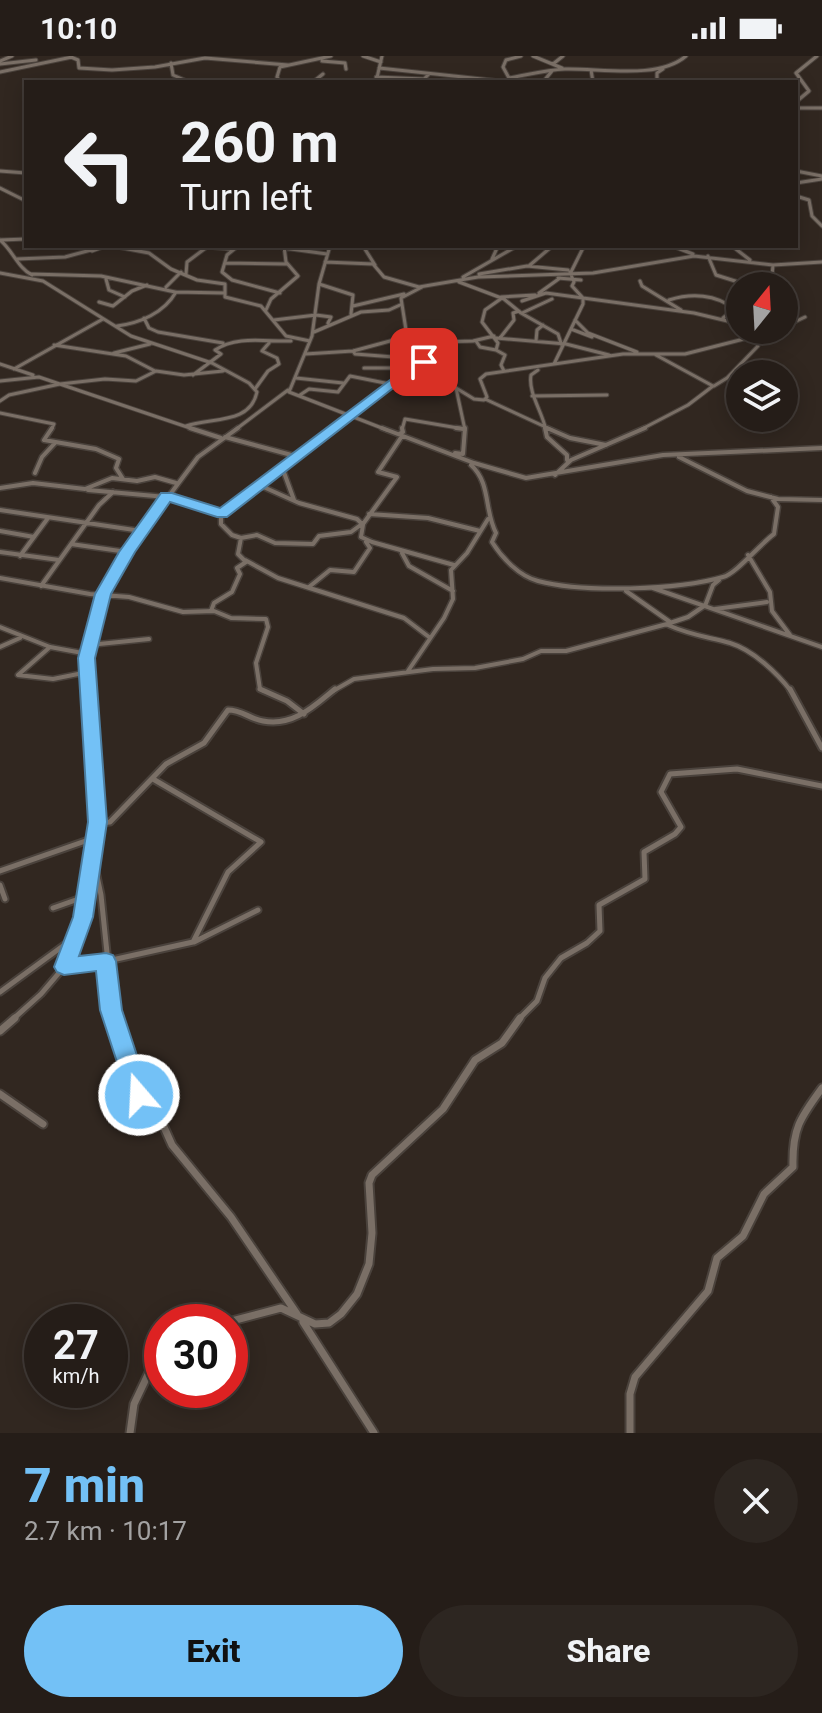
<!DOCTYPE html>
<meta charset="utf-8">
<style>
:root{--surface:#251d18;--page:#2d2621;--text:#f1f3f6;--muted:#a3a2a2;--line:#423b37;--accent:#73c1f6}
body{margin:0;font-family:Roboto,sans-serif;background:var(--page);color:var(--text);height:100vh;display:flex;flex-direction:column;font-size:30px;white-space:nowrap}
*{box-sizing:border-box;margin:0}
p{font-size:26px;color:var(--muted)}
.icon{flex:none;width:44px;height:44px;fill:none;stroke:currentColor;stroke-width:2;stroke-linecap:round;stroke-linejoin:round}
.map{position:relative;height:1377px;overflow:hidden}
.sheet{display:flex;flex-direction:column;background:var(--surface);flex:1}
.sheet>*{flex:none}
.hud{position:absolute;left:24px;top:24px;width:774px;height:168px;border-radius:0px;box-shadow:0 4px 20px #0003,0 0 0 2px var(--line);background:#251d18;color:var(--text);overflow:hidden}
.needle{width:52px;rotate:18deg}
.buttons{position:absolute;left:726px;top:216px;display:grid;gap:16px}
.buttons a{display:grid;place-items:center;width:72px;height:72px;border-radius:50%;background:var(--surface);box-shadow:0 4px 20px #0003,0 0 0 2px var(--line);font-size:40px}
.speed{position:absolute;left:24px;top:1248px;display:flex;gap:16px;font-size:40px;font-weight:700;text-align:center}
.speed>*{display:grid;place-content:center;width:104px;height:104px;border-radius:50%;background:var(--surface);box-shadow:0 4px 20px #0003,0 0 0 2px var(--line);line-height:1}
.speed small{font-size:20px;font-weight:400}
.speed .limit{border:12px solid #d22;background:#fff;color:#111}
.pin{position:absolute;display:grid;place-items:center;width:68px;height:68px;color:#fff;margin:-34px;border-radius:16px;box-shadow:0 4px 12px #0006}
.me{position:absolute;width:88px;margin:-44px;rotate:341deg;stroke-linejoin:round;filter:drop-shadow(0 0 6px #0008)}
.turn{display:flex;align-items:center;gap:28px;height:168px;padding:0 24px;font-size:36px}
.turn .icon{width:104px;height:104px;stroke-width:2.5}
.turn b{display:block;font-size:56px;line-height:68px}
.round{display:grid;place-items:center;flex:none;width:84px;height:84px;border-radius:42px;background:var(--page)}
.head{display:flex;align-items:center;justify-content:space-between;height:136px;padding:0 24px}
h1{font-size:48px;font-weight:800;line-height:60px;color:var(--accent)}
.cta{display:flex;gap:16px;margin-top:auto;padding:16px 24px}
.cta a{flex:1;height:92px;border-radius:48px;background:var(--accent);color:#111;font-size:32px;font-weight:800;line-height:92px;text-align:center}
.cta a+a{background:var(--page);color:var(--text)}
.status{display:flex;justify-content:space-between;align-items:center;height:56px;padding:0 40px;background:var(--surface);direction:ltr}
.status svg{height:22px;fill:currentColor}
.map>svg:first-child{display:block}
.lines{fill:none;stroke-linecap:round;stroke-linejoin:round}
.minor-far3-casing{stroke:#4a423c;stroke-width:5}
.minor-far2-casing{stroke:#4a423c;stroke-width:7}
.minor-far1-casing{stroke:#4a423c;stroke-width:9}
.minor-casing{stroke:#4a423c;stroke-width:11}
.minor-far3{stroke:#7a6f66;stroke-width:3}
.minor-far2{stroke:#7a6f66;stroke-width:4}
.minor-far1{stroke:#7a6f66;stroke-width:5}
.minor{stroke:#7a6f66;stroke-width:7}
.route{fill:#73c1f6;stroke:#4b7da0;stroke-width:2}
</style>
<div class="status"><b>10:10</b><svg viewBox="0 0 49 12"><path d="M0 12V9h3v3zM5 12V6h3v6zM10 12V3h3v9zM15 12V0h3v12zM26 1h20v11H26zM47 4h2v5h-2z"/></svg></div>
<div class="map">
<svg width="822" height="1377" viewBox="0 0 822 1377">
<rect width="100%" height="100%" fill="#312720"/>
<g class="lines">
<g class="minor-far3-casing">
<path id="minor-far3" d="M363,0L381,6
M533,0L562,12
M71,1L78,4L79,12L112,14L155,11L205,2L288,9
M0,5L12,0
M322,5L345,7L346,13
M171,7L173,19L189,26
M0,8L36,4
M553,8L563,0
M379,12L511,26
M591,14L593,26
M0,16L72,1
M376,21L424,23L429,18
M509,22C527,19 546,14 565,13C600,12 658,24 686,0
M509,22L503,11L506,4L521,0
M280,26L277,21L280,11L331,0
M313,26L323,18
M376,26L382,0
M543,26L552,15
M657,26V17L663,13
M796,46L809,35L796,17L817,0
M796,52H822
M0,115L26,117
M796,115L822,120
M796,127L822,123
M0,132L26,145
M796,140L809,144L812,160L822,170
M0,184C13,195 18,212 32,219
M1,184L26,183
M84,190L92,195L106,190
M112,190L149,197L171,213L197,224L225,228V241L261,250L286,280L310,285
M238,190L227,199L222,216L232,224L280,237
M269,190L327,198
M330,190L319,228L312,280L289,336L387,374
M363,190L375,209
M672,190L693,198
M732,190L750,204
M708,200L716,219L751,230
M17,203L65,201L91,194
M492,203L498,190
M325,206L373,208L384,221L419,231L478,221L593,217L694,200L773,209L822,206
M225,207L287,208
M530,209L550,192L547,190
M571,216L584,190
M0,217L43,225L131,280L212,307L249,327L257,336C250,369 211,361 186,370
M31,218L101,220L175,236L225,237
M186,218L187,206L207,191L230,193
M479,218L527,210L568,214
M463,221L517,190
M558,222L581,224
M106,223L109,234L125,241
M640,225L642,230L681,254
M459,226L504,243L521,257L558,278L562,290
M319,228L353,239L351,258
M771,230L773,209
M166,231L181,216
M422,231L401,242L408,287L432,316L456,332L465,374
M539,237L560,222
M501,241L535,239
M502,242L485,254L482,266L498,287L496,294L505,299L501,309L504,315
M669,244C691,237 716,238 734,253L723,262
M522,245L546,237L694,257L740,268
M99,246L113,250L132,235L147,229
M353,250L404,238
M266,254L271,243L298,220L286,206L284,190
M522,257L552,243
M316,259L331,261L328,267
M144,262L149,272L158,276L223,287
M274,264L316,259
M575,264L588,277L637,296
M117,270C140,267 164,257 176,236
M784,271L805,261
M571,273L592,281
M752,274L759,281
M314,276L361,256L389,254L400,249
M496,282L566,288L609,299
M500,282L514,264L513,257L519,255
M476,285L480,291L496,294
M536,285L537,274L543,269
M408,287L473,285L494,280
M54,289L126,300L155,315
M353,295L355,298L420,303
M114,297L150,288
M417,297L437,296
M305,298L353,295L405,281
M0,308L33,319
M554,308L583,248V242L572,230L574,226L570,216
M364,312H410
M14,313L103,263
M538,314L531,319C528,337 542,355 546,374
M193,319L221,298L215,294C237,279 266,286 291,285
M296,322L343,327
M0,325L39,321L196,374
M714,330L727,322L758,290L755,282
M456,332L474,343L484,344L487,341L480,323L486,318L623,298H685L779,274
M255,333L268,315L279,308L277,302L262,295L269,287
M300,339L309,333L338,336L350,320L390,328
M532,340L607,339
M485,343L552,374
M0,345L9,339L60,328L105,323L136,325L156,315L184,319L223,315
M0,357L54,368L51,374
M235,374L288,334
M332,374L422,304
M402,374L405,363L464,373
M640,374L688,349L713,330L656,299"/>
</g>
<g class="minor-far2-casing">
<path id="minor-far2" d="M52,372L44,384L96,393L119,403L116,412L123,423
M190,372L221,382
M382,372L474,407L526,422L663,399L822,392
M456,372L464,373
M545,372L547,381L567,399V404
M547,372L570,382L606,389
M399,378L403,376L402,372
M225,381L295,400
M455,397L463,398L465,372
M679,401L747,435L778,443L822,444
M471,409C491,427 484,454 496,477L492,486C502,502 519,520 538,525C583,537 678,534 723,521C736,518 760,488 774,478L778,451L771,441
M282,411L294,444
M35,417L42,401L55,387
M555,419L571,404L645,372
M259,429L299,447L357,463L363,469L361,481L372,486L454,509
M0,432L33,427L85,433L112,422L137,425L155,421L176,427
M88,434L166,441
M167,440L222,458L334,372
M0,454L141,475
M221,458V468L232,479L241,482L257,479L275,487L313,488L319,480L351,476L362,468
M369,458L428,462L480,475
M363,468L397,421L378,416L402,380
M0,475L34,481
M71,488L127,496
M0,496L59,504
M402,497L409,510L453,535
M748,499L770,536L772,555L790,579
M20,500L48,462
M245,504L278,522L404,562L429,581
M0,522L90,538L129,541L183,556L214,555L231,562L266,563L268,571L256,607L260,633L264,635
M41,530L99,449L113,436
M309,531L330,514L354,516L370,492L366,486
M653,532L822,591
M626,535L670,566
M705,550L713,529L719,524
M715,553L767,546
M211,555L214,547L232,536L240,518L237,512L246,506L238,498L241,482
M668,569C690,579 708,581 730,587C753,594 777,617 791,635
M0,571L50,591L88,598
M89,589L149,583
M0,591L20,582
M50,591L18,619L53,623L88,616
M408,615L444,562L453,543L451,514L467,497L488,463
M89,635L87,602L103,538L127,496L198,401L238,372
M333,635L354,623L433,613L475,612L523,603L541,595H566L667,568L688,561L704,550"/>
</g>
<g class="minor-far1-casing">
<path id="minor-far1" d="M260,633L287,645L304,658
M790,633L822,692
M98,767L110,766L166,708L204,687L228,654C242,654 250,663 263,665C293,671 314,650 335,633
M94,806L101,839L114,964
M0,815L94,782
M0,829L5,843
M53,852L87,840
M194,886L258,854
M65,911L94,908L193,886L228,816L261,786L153,723
M0,936L78,879
M12,964L41,938L64,911L83,861L97,766L89,633
M518,964L537,945L545,922L561,902L587,887L600,875L599,849L645,823L644,796L675,778L681,771L661,736L670,718L737,713L822,730"/>
</g>
<g class="minor-casing">
<path id="minor" d="M114,962L139,1041L155,1051L172,1089L231,1161L297,1258
M0,975L15,962
M0,1038L43,1068
M228,1266L281,1252L315,1268L329,1267L341,1258L357,1238L369,1208L372,1177L369,1127L372,1119L443,1053L475,1004L502,987L520,962
M303,1266L374,1377
M130,1377L134,1348L162,1289
M630,1377V1338L635,1321L708,1235L717,1202L743,1180L764,1138L793,1111C792,1073 800,1062 822,1032"/>
</g>
<use href="#minor-far3" class="minor-far3"/>
<use href="#minor-far2" class="minor-far2"/>
<use href="#minor-far1" class="minor-far1"/>
<use href="#minor" class="minor"/>
</g>
<path class="route" d="M422,300L429,303V309H423L227,461H217L170,446L135,496L111,538L95,602L107,766L93,861L79,900L106,897L113,899L116,905L122,954L150,1039L147,1046L139,1049L130,1046L100,954L96,915L64,919L57,916L54,911L73,861L88,766L78,602L95,538L119,496L161,437H172L220,452Z"/>
</svg>
<div class="buttons">
<a><svg class="needle" viewBox="-14 -14 28 28"><path d="M0-13l5 13h-10z" fill="#e53935"/><path d="M0 13l5-13h-10z" fill="#a3a2a2"/></svg></a>
<a><svg class="icon" aria-label="layers" viewBox="0 0 24 24"><path d="M12 4l9 5-9 5-9-5zM3 14l9 5 9-5"/></svg></a>
</div>
<div class="speed"><div>27<small>km/h</small></div><div class="limit">30</div></div>
<div class="pin" style="left:424px;top:306px;background:#d93025"><svg class="icon" aria-label="arrive" viewBox="0 0 24 24"><path d="M6 21V4h12l-3 4 3 4H6"/></svg></div>
<svg class="me" style="left:139px;top:1039px" viewBox="-20 -20 40 40"><circle r="17" fill="#73c1f6" stroke="#fff" stroke-width="3"/><path d="M0-11L8 9 0 5-8 9z" fill="#fff"/></svg>
<div class="hud">
<div class="turn"><svg class="icon" aria-label="left" viewBox="0 0 24 24"><path d="M17 20v-9H6M10 6l-5 5 5 5"/></svg><div><b>260 m</b>Turn left</div></div>
</div>
</div>
<section class="sheet">
<div class="head"><div><h1>7 min</h1><p>2.7 km · 10:17</p></div><a class="round"><svg class="icon" aria-label="close" viewBox="0 0 24 24"><path d="M6 6l12 12M18 6L6 18"/></svg></a></div>
<div class="cta"><a>Exit</a><a>Share</a></div>
</section>
